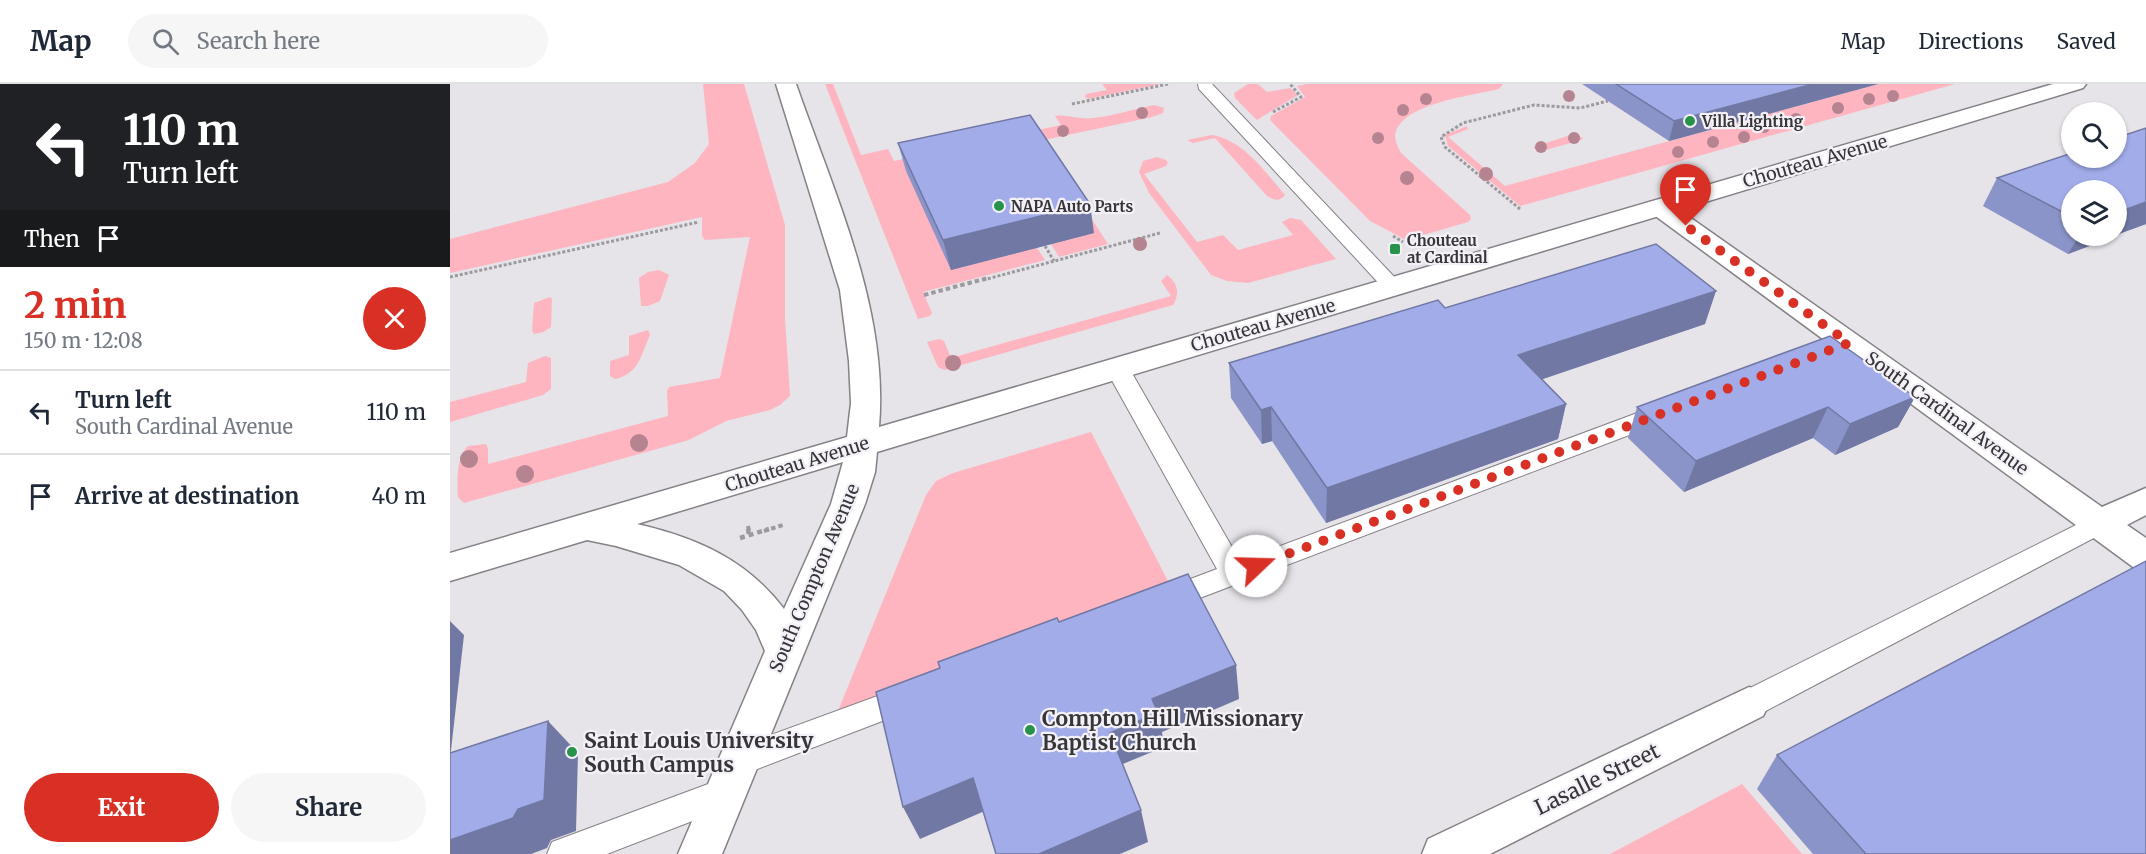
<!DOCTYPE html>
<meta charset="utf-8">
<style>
:root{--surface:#fff;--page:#f6f6f7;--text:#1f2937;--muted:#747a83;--line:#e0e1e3;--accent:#d93025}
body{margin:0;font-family:Merriweather,serif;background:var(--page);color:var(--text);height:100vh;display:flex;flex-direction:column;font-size:22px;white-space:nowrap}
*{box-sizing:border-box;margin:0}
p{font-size:20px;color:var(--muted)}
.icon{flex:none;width:33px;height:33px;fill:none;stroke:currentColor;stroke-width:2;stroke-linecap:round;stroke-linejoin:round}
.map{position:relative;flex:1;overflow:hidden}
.drawer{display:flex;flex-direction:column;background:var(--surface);width:450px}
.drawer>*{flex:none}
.top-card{background:#202124;color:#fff;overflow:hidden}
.buttons{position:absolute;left:1611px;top:18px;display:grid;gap:12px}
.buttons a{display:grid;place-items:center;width:66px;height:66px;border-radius:50%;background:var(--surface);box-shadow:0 2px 4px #0004;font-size:30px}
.pin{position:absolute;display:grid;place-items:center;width:51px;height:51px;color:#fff;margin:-62px -26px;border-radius:50% 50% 50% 0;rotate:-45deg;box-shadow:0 0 6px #0007}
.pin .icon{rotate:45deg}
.me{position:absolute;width:66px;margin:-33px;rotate:69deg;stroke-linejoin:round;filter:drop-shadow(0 0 4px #0008)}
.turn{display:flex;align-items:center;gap:21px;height:126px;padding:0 24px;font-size:27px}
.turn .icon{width:78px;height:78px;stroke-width:2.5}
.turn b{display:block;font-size:42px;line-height:51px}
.then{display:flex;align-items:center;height:57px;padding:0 24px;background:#0003;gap:12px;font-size:22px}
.round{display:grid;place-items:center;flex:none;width:63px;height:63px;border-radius:32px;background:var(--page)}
.head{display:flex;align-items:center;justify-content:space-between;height:102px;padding:0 24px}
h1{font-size:36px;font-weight:700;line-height:45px;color:var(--accent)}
.button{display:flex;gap:12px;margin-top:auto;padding:12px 24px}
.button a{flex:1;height:69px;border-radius:36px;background:var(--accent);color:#fff;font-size:24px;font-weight:700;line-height:69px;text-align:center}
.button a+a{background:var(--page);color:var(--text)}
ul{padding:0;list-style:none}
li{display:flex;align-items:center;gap:18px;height:84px;padding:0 24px;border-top:2px solid var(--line)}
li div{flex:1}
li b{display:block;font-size:22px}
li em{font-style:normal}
header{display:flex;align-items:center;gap:36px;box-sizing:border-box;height:84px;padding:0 30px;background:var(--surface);border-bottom:2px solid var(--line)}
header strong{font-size:28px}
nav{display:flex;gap:33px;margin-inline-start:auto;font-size:21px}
.search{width:420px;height:54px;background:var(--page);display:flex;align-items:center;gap:15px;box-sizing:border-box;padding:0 21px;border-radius:33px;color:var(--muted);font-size:22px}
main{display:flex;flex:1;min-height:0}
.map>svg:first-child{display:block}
.green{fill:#feb5bf}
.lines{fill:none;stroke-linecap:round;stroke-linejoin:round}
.service-casing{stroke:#848187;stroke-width:2}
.minor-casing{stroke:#848187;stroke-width:3}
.secondary-casing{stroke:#848187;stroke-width:3}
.path-far2{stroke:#9c9a9f;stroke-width:3;stroke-dasharray:3 2;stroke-linecap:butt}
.path-far1{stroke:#9c9a9f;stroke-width:4;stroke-dasharray:4.5 3;stroke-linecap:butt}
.path{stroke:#9c9a9f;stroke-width:4.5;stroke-dasharray:5 4;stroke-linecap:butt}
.service{fill:#fff;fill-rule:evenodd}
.minor{fill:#fff;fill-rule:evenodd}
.secondary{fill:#fff;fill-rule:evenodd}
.tree{fill:#b58490}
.wall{fill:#8a94c8}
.shaded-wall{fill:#7178a3}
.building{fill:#a1ace9;stroke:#7178a3;stroke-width:1.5}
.route{stroke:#d93025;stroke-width:10;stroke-dasharray:0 18}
.poi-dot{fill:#27924a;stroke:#f3f0f7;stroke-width:2}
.labels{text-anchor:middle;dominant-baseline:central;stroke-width:4.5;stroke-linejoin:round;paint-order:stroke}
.far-poi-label{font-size:15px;font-weight:bold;fill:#363538;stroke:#f3f0f7;text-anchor:start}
.street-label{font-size:18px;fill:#363538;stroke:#f3f0f7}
.near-poi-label{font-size:21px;font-weight:bold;fill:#363538;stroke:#f3f0f7;text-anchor:start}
.near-street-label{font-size:21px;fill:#363538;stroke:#f3f0f7}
</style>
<header>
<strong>Map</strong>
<div class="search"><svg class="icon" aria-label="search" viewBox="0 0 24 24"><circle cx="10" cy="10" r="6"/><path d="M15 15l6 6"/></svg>Search here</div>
<nav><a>Map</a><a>Directions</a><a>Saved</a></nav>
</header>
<main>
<section class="drawer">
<div class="top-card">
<div class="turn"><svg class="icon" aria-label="left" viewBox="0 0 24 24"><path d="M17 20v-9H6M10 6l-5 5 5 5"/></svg><div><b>110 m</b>Turn left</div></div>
<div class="then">Then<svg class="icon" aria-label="arrive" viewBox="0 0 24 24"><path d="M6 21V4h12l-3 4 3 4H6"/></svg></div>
</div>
<div class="head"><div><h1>2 min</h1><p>150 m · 12:08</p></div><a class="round" style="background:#d93025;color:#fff"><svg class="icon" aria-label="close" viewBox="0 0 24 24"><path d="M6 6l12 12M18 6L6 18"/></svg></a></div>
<ul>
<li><svg class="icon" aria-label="left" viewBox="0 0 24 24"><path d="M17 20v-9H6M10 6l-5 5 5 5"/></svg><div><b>Turn left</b><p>South Cardinal Avenue</p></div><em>110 m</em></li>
<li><svg class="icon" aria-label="arrive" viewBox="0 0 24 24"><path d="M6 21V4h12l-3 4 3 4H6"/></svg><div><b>Arrive at destination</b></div><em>40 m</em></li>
</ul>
<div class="button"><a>Exit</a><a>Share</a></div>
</section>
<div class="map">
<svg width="1696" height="770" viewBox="0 0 1696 770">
<rect width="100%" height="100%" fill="#e6e3e9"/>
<path class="green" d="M253,0H294L335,141V235L340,312L330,321L320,326L276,337L239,356L14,419L8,413C7,397 6,374 18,362L36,360L38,365V380L218,332L217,307L219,303L270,294L300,153L255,156L252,152V133L0,189V155L218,98L245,79L259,60Z
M375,0H383L411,71L438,65L444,77L611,41L605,32C617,30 630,36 643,34C664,32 684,25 704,21L714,24L713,29L702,33L585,58L587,164L595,176L473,208L482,229L480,232L468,235Z
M652,0H711L638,15L635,13L636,10L657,6Z
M798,0H808L817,8L840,4L848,11L807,36L785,14L784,9Z
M857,0H1053L1049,5C1024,11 956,19 946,47C943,54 948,63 951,69L1020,131L1021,135L1018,138L956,156L920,137L820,36L821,32L855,13L847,2Z
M1428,0H1505L1070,122L998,62L995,51L1017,42L1018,45L998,53L1055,102Z
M1124,50L1133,54L1131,56L1092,67H1087L1083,63Z
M762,51C795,57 814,87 835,111C829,118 824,116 817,112L765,54L743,59L737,56Z
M707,73L716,76L718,79L716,82L694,90L747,158L773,151L788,166L843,151L832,138L840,134L851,136L886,175L798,199L777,197L761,191L699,109L689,88L693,77Z
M615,94L658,160L609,173L601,160Z
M209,186L219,191L210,217L198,222H191L189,194L198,188Z
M717,191C728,199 730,210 723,221L494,286L488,283L477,258L489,255L494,257L501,274L721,212L711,197Z
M100,213L102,215L101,243L93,248L84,250L82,246L84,219Z
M198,246L200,251C191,271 189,290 165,295L160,292V277L179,271V252Z
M95,272L101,274V305L93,311L0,338V318L76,298L78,279Z
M641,348L720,501L388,627L476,411L486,397L503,389Z
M1292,700L1352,770H1160Z"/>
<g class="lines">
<g class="service-casing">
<path id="service" d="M748,0H762L950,199L954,203L950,207L943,209L936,207L749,5Z
M667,277L675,279L679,284L790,477L1206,322L1215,320L1224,322L1227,328L1224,334L713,528L703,525L699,517L703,509L767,485L655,284L659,279Z
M1650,429L1659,432L1663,439L1659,446L1310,630L1299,633L1288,630L1283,620L1288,610Z
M463,599L474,603L478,612L474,621L289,692L277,687L273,677L277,667Z
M277,693L289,697L294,708L289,719L157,770H97L102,758Z"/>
</g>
<g class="minor-casing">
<path id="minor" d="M1209,116L1218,118L1652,423L1696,404V431L1677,441L1696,454V487L1683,483L1200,128L1197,123L1200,118Z
M1299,603L1313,608L1319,620L1313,632L1040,770H972L978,755Z"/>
</g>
<g class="secondary-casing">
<path id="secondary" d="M326,0H346C384,109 439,226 429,343L1603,0H1636L1633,4L427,368L425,388L415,420L272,770H228L315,567L306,546L292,526L274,507L229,481L166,462L137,456L0,497V469L397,353L401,319L399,277L390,206ZM393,378L381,420L334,525C296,475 247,454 187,440Z"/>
</g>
<path class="path-far2" d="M622,20L718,0
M823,28L851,13L840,0
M1070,125L995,63L991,53L1013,39L1084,21L1130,24L1158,17
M943,152L953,158
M595,162L604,177
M0,193L249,138
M533,196L710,149"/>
<path class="path-far1" d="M474,211L538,194
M298,442L299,447
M314,447L333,441"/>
<path class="path" d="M298,445L299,451
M290,454L319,445"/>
<use href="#service" class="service"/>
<use href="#minor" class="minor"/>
<use href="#secondary" class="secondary"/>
</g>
<g class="tree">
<circle cx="1119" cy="12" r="6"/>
<circle cx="1443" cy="12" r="6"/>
<circle cx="976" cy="15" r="6"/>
<circle cx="1419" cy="15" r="6"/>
<circle cx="1388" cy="24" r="6"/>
<circle cx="953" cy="26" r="6"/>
<circle cx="692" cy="29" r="6"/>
<circle cx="1346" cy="35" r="6"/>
<circle cx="1314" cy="43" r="6"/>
<circle cx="613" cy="47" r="6"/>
<circle cx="1294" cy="53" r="6"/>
<circle cx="928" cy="54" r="6"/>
<circle cx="1124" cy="54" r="6"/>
<circle cx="1263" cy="58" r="6"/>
<circle cx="1091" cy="63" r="6"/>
<circle cx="1228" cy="68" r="6"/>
<circle cx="1036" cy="90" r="7"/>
<circle cx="957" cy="94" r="7"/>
<circle cx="690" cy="160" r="7"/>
<circle cx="503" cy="279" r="8"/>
<circle cx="189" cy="359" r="9"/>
<circle cx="19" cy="375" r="9"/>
<circle cx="75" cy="390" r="9"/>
</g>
<path class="wall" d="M1132,0H1428L1219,57Z
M1696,44V140L1666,151V106H1622V152H1666L1618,170L1533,122L1547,94L1622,69V74H1666V54Z
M448,59L644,149L501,186L456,87Z
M1255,240L1092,295L1116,320L1108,355L876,439L822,357L812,360L781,314L779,279Z
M1465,313L1448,343L1385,371L1363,354L1234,408L1178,354L1187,323Z
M1327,671L1696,770H1363L1307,705Z"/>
<path class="shaded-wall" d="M1363,0H1428L1219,57L1224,37Z
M1696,118V140L1666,151V129Z
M640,120L644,149L501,186L493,156Z
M1629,152H1666L1618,170Z
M1266,207L1255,240L1061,306L1068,271Z
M1465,313L1448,343L1385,371L1400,340Z
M1116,320L1108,355L876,439L877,404Z
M821,323L822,357L812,360L811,326Z
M1378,323L1363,354L1234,408L1246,377Z
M0,537L14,551L0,675Z
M786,581L789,615L712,648L714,663L668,682L660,649L702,615Z
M98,637L128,669L126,747L101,756L97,764L81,770H0V756Z
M523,694L537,726L470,755L453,723Z
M691,726L698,758L670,770H589Z"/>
<path class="building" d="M1166,0H1363L1224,37Z
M580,31L640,120L493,156L448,59Z
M1696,44V118L1666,129V106H1622V133L1547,94L1622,69V74H1666V54Z
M1206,160L1266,207L1068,271L1116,320L877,404L821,323L811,326L779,279L988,216L995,224Z
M1380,252L1465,313L1400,340L1378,323L1246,377L1187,323Z
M1696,477V770H1416L1327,671Z
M738,490L786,581L702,615L708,629L660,649L691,726L589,770H546L523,694L453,723L426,608L490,584L488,578L607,534L609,538Z
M98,637L94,716L68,725L63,734L0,756V669Z"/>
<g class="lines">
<path class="route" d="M806,482L1399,259L1236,142"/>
</g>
<g class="poi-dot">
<circle cx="1240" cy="37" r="6"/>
<circle cx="549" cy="122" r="6"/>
<rect x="939" y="159" width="12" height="12" rx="3"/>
<circle cx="580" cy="646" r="6"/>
<circle cx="122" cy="668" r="6"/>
</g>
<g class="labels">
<g class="far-poi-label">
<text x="1252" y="37">Villa Lighting</text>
<text x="561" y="122">NAPA Auto Parts</text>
<text x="957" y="156">Chouteau<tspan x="957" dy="17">at Cardinal</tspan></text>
</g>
<g class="street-label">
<text transform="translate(1365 77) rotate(-16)">Chouteau Avenue</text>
<text transform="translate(813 241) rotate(-16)">Chouteau Avenue</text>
<text transform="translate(1497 329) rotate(36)">South Cardinal Avenue</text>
<text transform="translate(347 380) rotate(-17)">Chouteau Avenue</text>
<text transform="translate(364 494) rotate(-67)">South Compton Avenue</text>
</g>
<g class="near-poi-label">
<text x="592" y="634">Compton Hill Missionary<tspan x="592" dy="24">Baptist Church</tspan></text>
<text x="134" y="656">Saint Louis University<tspan x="134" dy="24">South Campus</tspan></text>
</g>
<g class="near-street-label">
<text transform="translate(1147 695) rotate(-26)">Lasalle Street</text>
</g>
</g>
</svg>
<div class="buttons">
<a><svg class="icon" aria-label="search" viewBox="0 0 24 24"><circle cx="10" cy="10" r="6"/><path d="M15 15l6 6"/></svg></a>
<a><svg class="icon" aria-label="layers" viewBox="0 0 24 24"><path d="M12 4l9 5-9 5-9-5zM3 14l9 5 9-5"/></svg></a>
</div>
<div class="pin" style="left:1236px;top:142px;background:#d93025"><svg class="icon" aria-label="arrive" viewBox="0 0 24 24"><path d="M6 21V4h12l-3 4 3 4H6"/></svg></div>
<svg class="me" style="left:806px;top:482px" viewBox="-20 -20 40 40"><circle r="19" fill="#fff"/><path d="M0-13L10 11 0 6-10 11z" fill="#d93025"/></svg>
</div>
</main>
